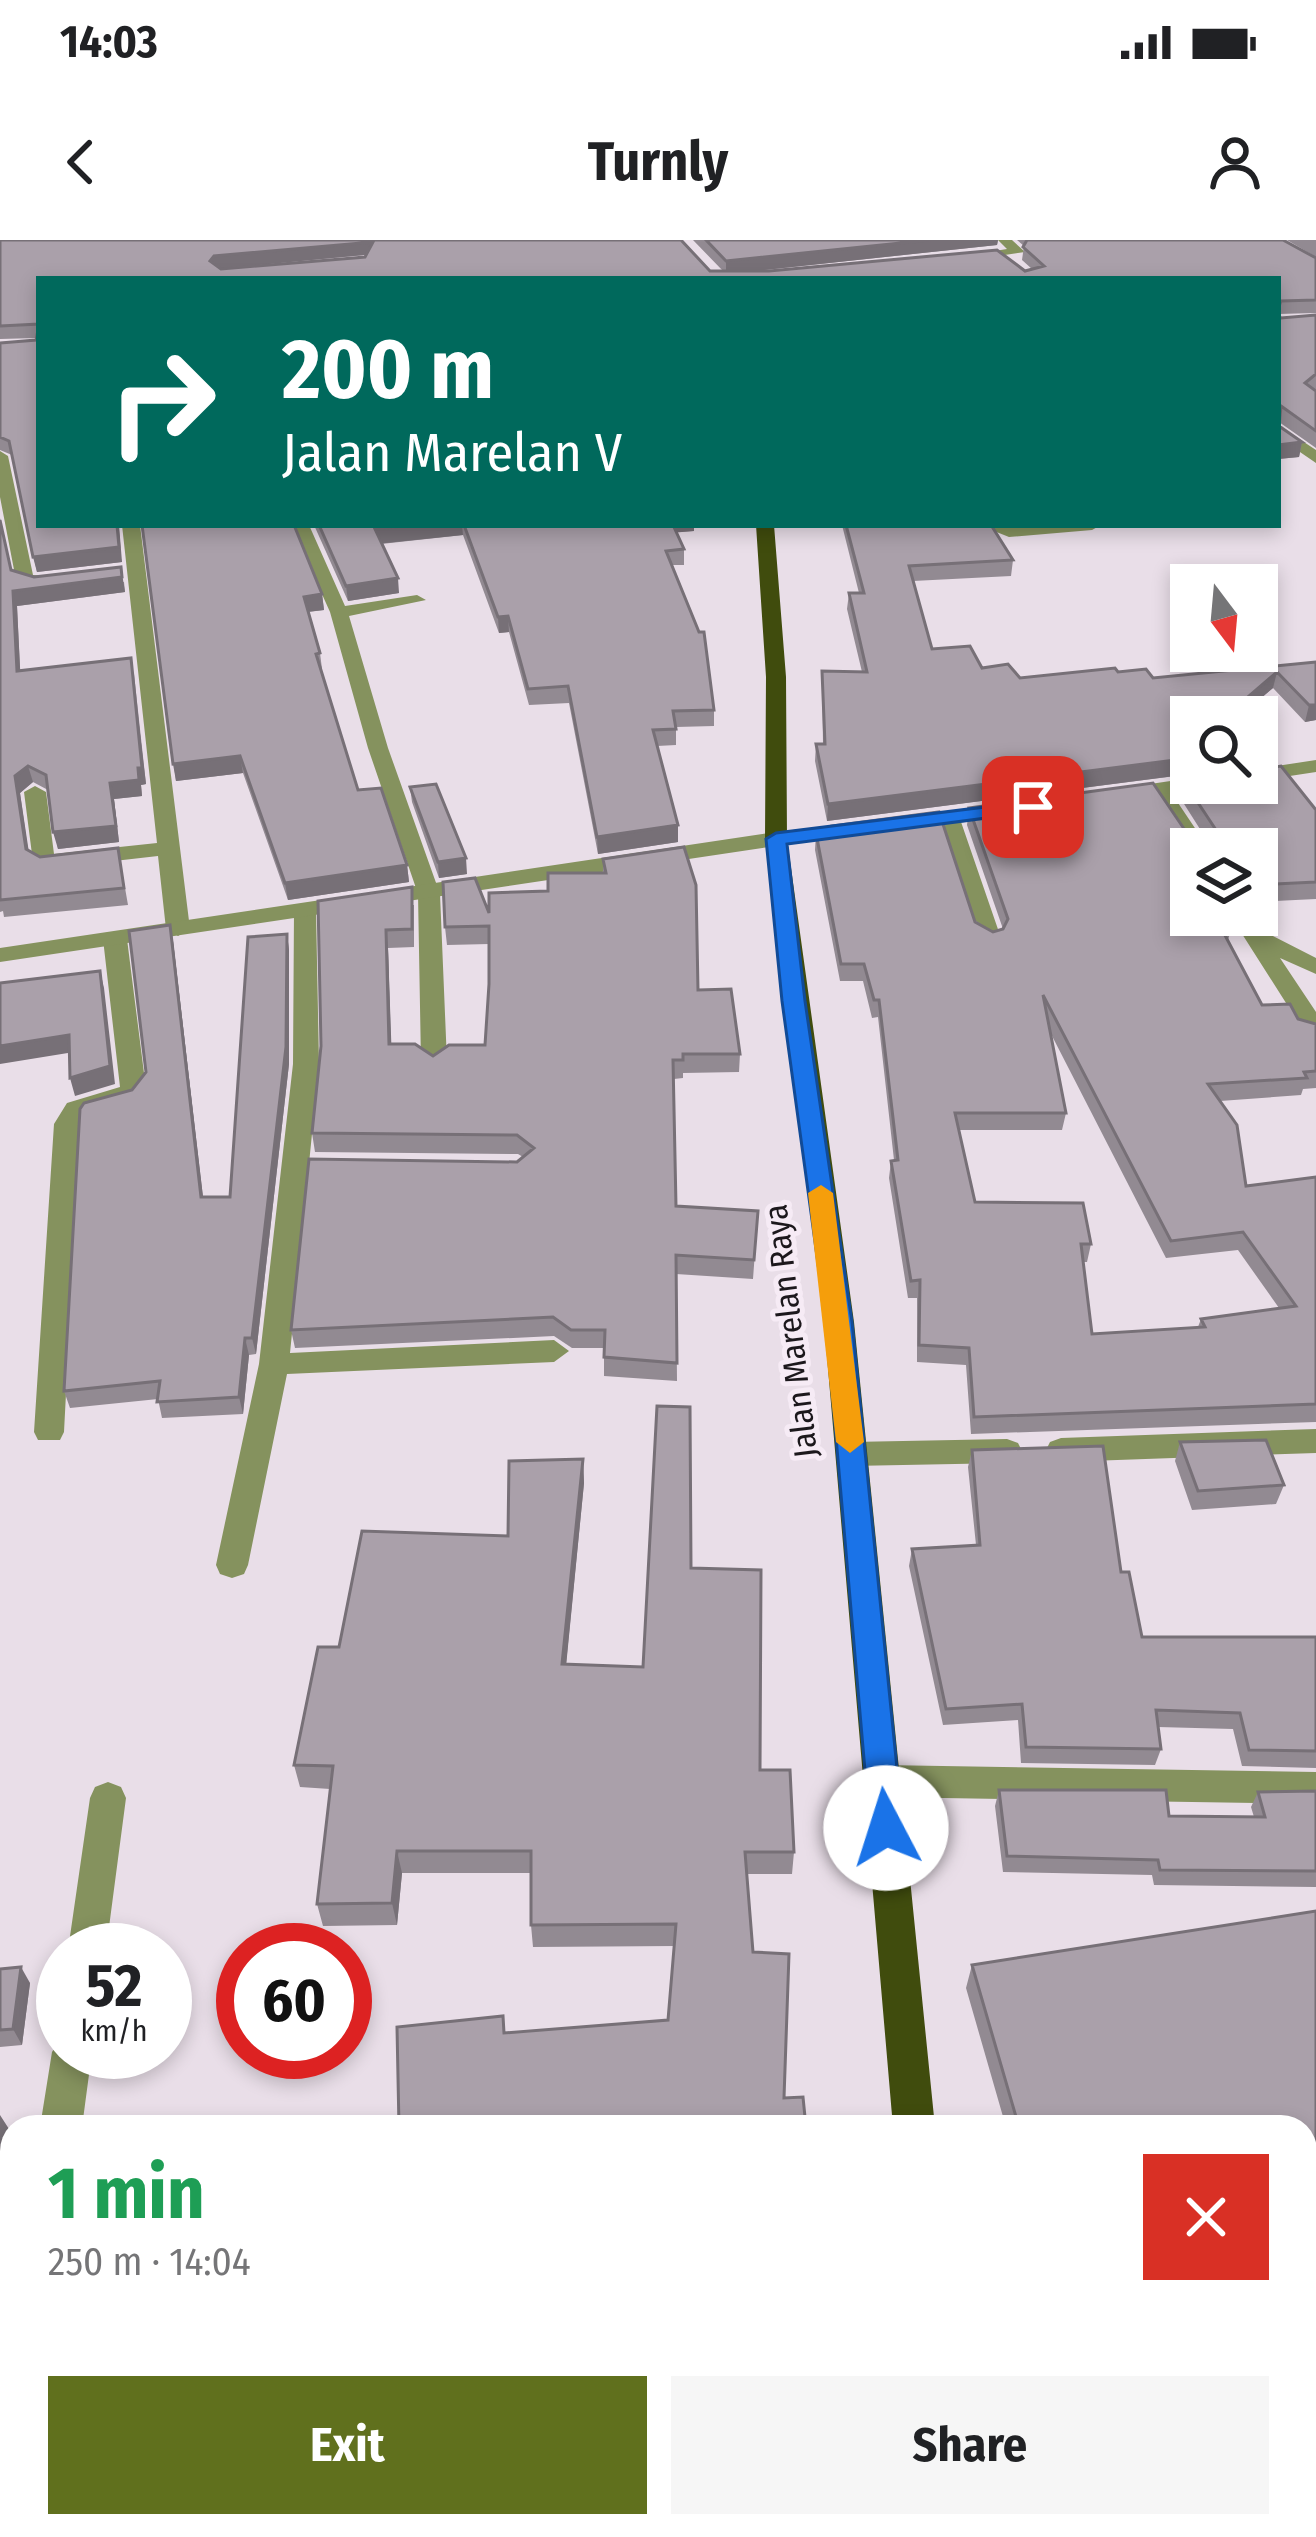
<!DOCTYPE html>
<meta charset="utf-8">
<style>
:root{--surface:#fff;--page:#f6f6f6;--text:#202124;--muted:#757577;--accent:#60701d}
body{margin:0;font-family:"Fira Sans Condensed",sans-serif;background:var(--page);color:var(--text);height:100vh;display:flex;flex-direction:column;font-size:45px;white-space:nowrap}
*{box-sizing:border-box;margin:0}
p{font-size:39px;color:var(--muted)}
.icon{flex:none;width:66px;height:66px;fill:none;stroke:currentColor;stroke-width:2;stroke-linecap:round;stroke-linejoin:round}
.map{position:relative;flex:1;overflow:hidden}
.details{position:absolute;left:0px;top:1875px;width:1317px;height:423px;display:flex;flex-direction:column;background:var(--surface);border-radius:36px 36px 0 0;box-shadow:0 6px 18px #0003}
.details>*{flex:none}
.guide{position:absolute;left:36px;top:36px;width:1245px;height:252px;border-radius:0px;box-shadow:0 6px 18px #0003;background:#00695c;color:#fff;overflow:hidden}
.needle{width:78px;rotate:164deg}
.controls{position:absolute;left:1170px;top:324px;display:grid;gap:24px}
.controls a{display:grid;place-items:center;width:108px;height:108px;border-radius:0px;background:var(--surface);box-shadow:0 6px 18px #0003;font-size:60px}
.speed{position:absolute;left:36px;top:1683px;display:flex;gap:24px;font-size:60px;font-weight:700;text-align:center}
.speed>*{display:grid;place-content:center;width:156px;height:156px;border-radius:50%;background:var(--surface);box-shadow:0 6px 18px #0003;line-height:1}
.speed small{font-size:30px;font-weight:400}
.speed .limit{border:18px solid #d22;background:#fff;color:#111}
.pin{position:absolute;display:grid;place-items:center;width:102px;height:102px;color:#fff;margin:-51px;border-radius:24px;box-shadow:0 6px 18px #0006}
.me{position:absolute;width:132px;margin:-66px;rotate:355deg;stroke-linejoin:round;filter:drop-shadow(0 0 9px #0008)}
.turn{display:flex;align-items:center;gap:42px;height:252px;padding:0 48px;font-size:54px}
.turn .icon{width:156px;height:156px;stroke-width:2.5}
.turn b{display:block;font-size:84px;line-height:102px}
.round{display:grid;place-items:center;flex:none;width:126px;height:126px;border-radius:0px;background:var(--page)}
.overview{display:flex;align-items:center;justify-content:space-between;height:204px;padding:0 48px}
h1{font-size:72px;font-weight:700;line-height:90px;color:#1e9e55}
.button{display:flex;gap:24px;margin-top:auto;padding:24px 48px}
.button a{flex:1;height:138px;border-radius:0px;background:var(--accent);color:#fff;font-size:48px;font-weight:700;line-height:138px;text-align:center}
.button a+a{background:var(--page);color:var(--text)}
.status{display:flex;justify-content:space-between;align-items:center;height:84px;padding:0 60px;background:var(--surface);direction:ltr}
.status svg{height:33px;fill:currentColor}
header{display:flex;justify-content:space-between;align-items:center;height:156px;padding:0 48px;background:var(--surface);font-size:54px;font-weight:700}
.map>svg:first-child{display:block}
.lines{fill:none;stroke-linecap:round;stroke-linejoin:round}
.minor{fill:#85925e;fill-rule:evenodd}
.tertiary{fill:#85925e;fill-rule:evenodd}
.primary{fill:#404c0d;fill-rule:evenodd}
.wall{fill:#928a92;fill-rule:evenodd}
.shaded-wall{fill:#777077}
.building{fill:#aaa0aa;stroke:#777077;stroke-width:3;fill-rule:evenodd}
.route{fill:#1a73e8;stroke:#114b97;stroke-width:3}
.slow{fill:#f59e0b}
.labels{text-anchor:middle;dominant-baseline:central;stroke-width:10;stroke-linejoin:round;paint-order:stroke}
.street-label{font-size:33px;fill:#1c181c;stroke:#f6ebf5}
</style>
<div class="status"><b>14:03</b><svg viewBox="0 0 49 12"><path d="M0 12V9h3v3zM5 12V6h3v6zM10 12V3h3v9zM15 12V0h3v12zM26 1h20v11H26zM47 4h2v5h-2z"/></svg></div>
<header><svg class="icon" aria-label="back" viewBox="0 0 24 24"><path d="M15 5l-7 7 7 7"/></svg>Turnly<svg class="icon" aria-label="person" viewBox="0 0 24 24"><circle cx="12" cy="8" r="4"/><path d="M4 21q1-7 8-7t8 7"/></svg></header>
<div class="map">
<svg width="1316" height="2297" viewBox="0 0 1316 2297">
<rect width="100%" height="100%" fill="#e9dee8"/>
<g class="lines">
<path class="minor" d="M998,0H1012L1025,12L964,21L957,17L1007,9Z
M1278,185L1316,210V223L1278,197Z
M0,211L8,216L33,335L62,337V345H25L16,340L0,257Z
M122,285H140L190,689L178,696L166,689L158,616L44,629L33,622L24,552L35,546L46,552L54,614L157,603Z
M291,285H309L345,366L417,355L426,360L349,376L388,508L440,654L447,822L443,827L434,830L421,822L418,654L368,508L330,372Z
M979,285H1101L1092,290L1009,297Z
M1159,543L1166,545L1209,609H1191L1190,614L1148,549Z
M949,573L960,579L1001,698L997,703L989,705L977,698L938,579Z
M305,664L316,671L319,824L290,1113L554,1100L569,1111L554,1122L287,1134L248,1325L244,1334L232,1338L220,1334L216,1325L259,1124L293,824L294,671Z
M1230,675H1252L1263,691L1316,718V734L1280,718L1316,772V798L1307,796Z
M115,692L127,699L146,849L135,862L86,875L80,884L64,1192L60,1200H38L34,1192L54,884L67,863L120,847L103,699Z
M1316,1189V1213L1061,1222L1050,1218L1046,1210L1050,1202L1061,1198Z
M1007,1199L1018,1203L1022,1211L1018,1219L1007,1223L851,1226L840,1222L836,1214L840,1206L851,1202Z
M882,1525L1316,1532V1564L882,1557L869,1552L864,1541L869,1530Z
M108,1542L121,1547L126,1558L106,1710H68L90,1558L95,1547Z
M63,1796V1812H92L82,1887H40L52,1812Z
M695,2286H795L791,2297H690Z"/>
<path class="tertiary" d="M1316,520V532L1257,541V529Z
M1191,538V543H1208L1198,549L1116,561L1105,555L1116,549Z
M1004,565L1015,571L1012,576L776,606L0,722V708L776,592Z"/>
<path class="primary" d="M756,285H774L786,437L787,599L854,1082L935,1887H893L824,1082L765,599L766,437Z
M928,2286H974L976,2297H928Z"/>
</g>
<path class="wall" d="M0,0L463,2L710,31H723L693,0H998L997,5L754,31H1025L1032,29L1022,20L1024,6L1017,0H1283L1316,18V73L1278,74V39H39L122,322L37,332L12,215L0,210V103L36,100L37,98L0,99ZM366,15L365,17L221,28Z
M1287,0H1316V17Z
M1278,75L1281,78L1316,75V150L1311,148L1316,151V208L1279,182V186L1302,202L1299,217L1278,219Z
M0,278L11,330L34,337L124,342L125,352L17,366L20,430L134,434L146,544L141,545L142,556L114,559L119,602L58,609L48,550L33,542L20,553L28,610L40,617L118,608L128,665L4,677L3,671L0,672Z
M142,285H294L322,354L324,370L308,372L320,413L322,429H321L358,550L381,548L407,625L409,642L288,660L243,533L176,541Z
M314,285H694V291L677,292L684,309V325H672L714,470V486L676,487V505L657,506L678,585V602L598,614L569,463L529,465L509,392L499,393L463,295L381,304L399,353L348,361Z
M842,285H991L1013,320L1011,336L913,341L932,409L982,428L1020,438L1118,432L1153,438L1316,422V480L1305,482L1273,448L1240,476L1191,477V534L827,581L815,521L816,504H823L822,431L862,432L847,369L849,353H859Z
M1257,497L1265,507L1261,524L1257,525L1316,570V659L1257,662V609H1191V675L1233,683L1228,700L1262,765L1298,779L1316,784V848L1303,849L1301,855L1220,861L1246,946L1316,937V1182L971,1194L966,1125L917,1122V1058H908L889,938L891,921L894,920L878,777L872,778L863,741H840L815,610L816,593H832V586L993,692L1003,689L967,585L969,568L1193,602L1205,597L1179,556L1183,540L1257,543ZM1050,792L1166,1018L1238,1010L1279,1068L1201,1079L1198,1087L1092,1094L1083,1022H1087L1091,1004L975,962L959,890H1062L1066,873Z
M410,547L467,634L439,638L412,562Z
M603,619L698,750L740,814L739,832L683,833V838L674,839L676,966L758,971L753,1039L676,1034L677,1141L604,1136V1108H572L554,1096L295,1108L291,1090L523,917L518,914L315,912L312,893L321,806L318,661L414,665V707L388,708L391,804L433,816L485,805L489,744V704L447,705L445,687L603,633Z
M287,694L289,710V824L256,1114L249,1115L243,1174L162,1178L158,1159L70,1168L64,1151L132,850L146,832L173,701L203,957H230Z
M1180,1202L1284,1245L1276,1264L1192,1270L1175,1221Z
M972,1210L1121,1332L1142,1397H1316V1528L1242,1526L1233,1489L1158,1487L1161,1509L1155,1525L1021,1523L1018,1480L943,1485L909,1326L912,1309L976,1305L968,1227Z
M583,1219L584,1243L566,1424L643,1427L691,1328L760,1530L794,1612L792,1634H747L753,1712L784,1858L806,1887L505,1793L668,1780L675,1706L533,1707L531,1685V1633H402L397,1685L323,1686L317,1664L330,1549L300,1547L294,1525L339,1407L508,1296Z
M999,1550L1169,1576L1254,1577L1251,1567L1258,1552L1316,1551V1647L1154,1645L1152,1635L1003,1632L995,1566Z
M1316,1671V2297H1107L1104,2286H1305V1887H1006L966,1748L972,1725Z
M0,1729L30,1743L22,1805L0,1807Z
M12,2052V2176L0,2177V2053Z"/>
<path class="shaded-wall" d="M930,0H998L997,5L726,34V21Z
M373,2L374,14L216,29L210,21L214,16Z
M1302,202L1299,217L1278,219V205Z
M119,285L122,322L37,332L33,317Z
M414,285H462L463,295L376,304L375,289Z
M670,285H694V291L670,293Z
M121,327L125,352L17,366L21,447L17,431L13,351Z
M398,338L399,353L348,361L346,346Z
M322,354L324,370L306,372L304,357Z
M508,376L509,392L499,393L498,377Z
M131,418L146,544L141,545L142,556L114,559L119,602L58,609L53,592L110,543Z
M1277,432L1273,448L1239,477L1234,469Z
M1309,465H1316V480L1305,482Z
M1265,507L1261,524L1257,525L1258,510Z
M240,516L243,533L176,541L173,524Z
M1191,518L1190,534L827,581L828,564Z
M28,526L33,542L20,553L31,626L26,609L15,536Z
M678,585V602L598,614L597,597Z
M466,618L467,634L439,638L438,622Z
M407,625L409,642L288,660L285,643Z
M170,685L173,701L205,974L201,957Z
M386,690L388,708L392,823L389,804Z
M287,694L289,710V824L256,1114L252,1098Z
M100,731L104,748L115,844L75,856L70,838Z
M69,795L74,812L0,824V806Z
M245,1098L249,1115L243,1174L239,1157Z
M583,1219L584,1243L564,1447L562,1424Z
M397,1611L402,1633L397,1685L392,1663Z
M21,1727L30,1743L22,1805L13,1789Z
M0,1875L9,1889L0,1926Z"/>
<path class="building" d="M0,0H681L710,31H769L997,10L1025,31L1044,26L1023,7L1027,0H1283L1316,18V60L1281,61L1278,69V39H39V84L0,86ZM373,2L365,17L221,29L210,21L214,16Z
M706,0H930L726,21Z
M1278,75L1281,78L1316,75V134L1305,143L1316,151V191L1281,166L1279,186L1302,202L1278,205Z
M39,85V285H117L119,307L33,317L9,201L0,197V103L36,100Z
M0,280L11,330L34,337L121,327L122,337L13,351L17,431L131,418L142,528H138L139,540L110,543L116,586L53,592L46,535L28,526L15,536L26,609L40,617L118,608L124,648L0,660Z
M142,285H294L322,354L304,357L320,413L316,414L358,550L381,548L407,625L285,643L240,516L173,524Z
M319,285H414L375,289L398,338L346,346Z
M464,285H673L684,309L666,311L699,392H704L714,470L673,471L676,489L653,490L678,585L597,597L568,446L528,449L508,376L498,377Z
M846,285H991L1013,320L909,326L932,409L970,406L982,428L1008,424L1020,438L1115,428L1118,432L1146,429L1153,438L1316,422V465H1309L1277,432L1234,469L1241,477H1191V518L828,564L816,504H825L822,431L867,432L849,353H864Z
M1257,497L1265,507L1258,510L1257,520Z
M1257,525L1262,529L1281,526L1316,570V642L1257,645V609H1191V675H1228L1233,683L1219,684L1262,765L1290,764L1298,779L1316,784V831L1304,832L1307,838L1208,844L1237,885L1246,946L1316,937V1164L974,1177L969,1108L919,1105L920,1040L911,1041L891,921L898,920L879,760H874L864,724H841L816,593H834L832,586L939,572L975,682L993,692L1003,689L1008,679L969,568L1153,543L1193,602L1218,593L1183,540L1191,538V543H1257ZM1043,755L1171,1001L1243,992L1296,1066L1201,1079L1205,1087L1092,1094L1081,1004H1091L1083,963L975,962L955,873H1066Z
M436,544L466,618L438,622L410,547Z
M684,607L696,645L698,750L731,749L740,814H683V820H673L676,966L758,971L754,1020L676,1015L677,1123L604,1117L605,1090H571L553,1077L291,1090L309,919L517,922L534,908L517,895L312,893L321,806L318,661L412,647V689L386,690L389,804H415L433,816L449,805H485L489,744V686L445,687L443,642L475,638L489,673V653L548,651V633H606L603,619Z
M170,685L201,957H230L248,697L287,694L286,807L252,1098H245L239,1157L157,1162L160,1141L64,1151L80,869L84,863L132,850L146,832L129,691Z
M100,731L110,826L70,838L69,795L0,806V743Z
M657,1166L690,1167L691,1328L761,1330L760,1530H790L794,1612H745L753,1712L789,1714L784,1858L803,1857L806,1887H399L397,1787L503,1776L504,1793L668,1780L676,1684L531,1685V1611H397L392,1663L317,1664L333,1526L294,1525L318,1407H339L362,1291L508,1296L509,1221L583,1219L562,1424L643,1427Z
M1266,1200L1284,1245L1198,1251L1180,1202Z
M1103,1206L1121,1332H1129L1142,1397H1316V1511L1249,1510L1240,1473L1156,1470L1161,1509L1026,1507L1022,1464L946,1469L912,1309L980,1305L972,1210Z
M999,1550H1166L1169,1576L1265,1577L1258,1552L1316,1551V1631L1160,1630L1158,1620L1007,1616Z
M1316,1671V2297H1121L1119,2286H1305V1887H1019L972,1725Z
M21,1727L13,1789L0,1790V1729Z
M12,2052V2163L0,2164V2053Z"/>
<path class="route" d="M1033,561L1043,567L1040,571L787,604L805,761L852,1082L903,1588L898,1599L886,1603L874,1599L870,1588L826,1082L782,761L766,599L776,593Z"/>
<path class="slow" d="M821,945L833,953L864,1202L850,1213L836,1202L808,953Z"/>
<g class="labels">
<g class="street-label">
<text transform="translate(791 1091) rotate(-97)">Jalan Marelan Raya</text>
</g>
</g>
</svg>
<div class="controls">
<a><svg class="needle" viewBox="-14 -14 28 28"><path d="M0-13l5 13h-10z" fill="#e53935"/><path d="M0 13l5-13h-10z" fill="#757577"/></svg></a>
<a><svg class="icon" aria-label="search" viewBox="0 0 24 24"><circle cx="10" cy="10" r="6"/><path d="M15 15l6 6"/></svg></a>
<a><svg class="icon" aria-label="layers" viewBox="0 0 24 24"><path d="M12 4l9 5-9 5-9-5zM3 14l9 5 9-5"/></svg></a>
</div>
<div class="speed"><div>52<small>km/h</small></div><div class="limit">60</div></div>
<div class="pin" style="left:1033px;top:567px;background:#d93025"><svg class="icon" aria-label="arrive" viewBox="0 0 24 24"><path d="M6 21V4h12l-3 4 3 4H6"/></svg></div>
<svg class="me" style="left:886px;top:1588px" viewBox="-20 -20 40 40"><circle r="19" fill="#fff"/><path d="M0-13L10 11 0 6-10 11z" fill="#1a73e8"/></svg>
<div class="guide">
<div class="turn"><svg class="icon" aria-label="right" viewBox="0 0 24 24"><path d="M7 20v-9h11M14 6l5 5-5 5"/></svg><div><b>200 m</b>Jalan Marelan V</div></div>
</div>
<section class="details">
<div class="overview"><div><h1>1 min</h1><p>250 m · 14:04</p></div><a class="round" style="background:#d93025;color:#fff"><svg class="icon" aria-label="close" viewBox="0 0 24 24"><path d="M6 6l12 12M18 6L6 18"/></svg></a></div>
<div class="button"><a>Exit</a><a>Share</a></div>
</section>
</div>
